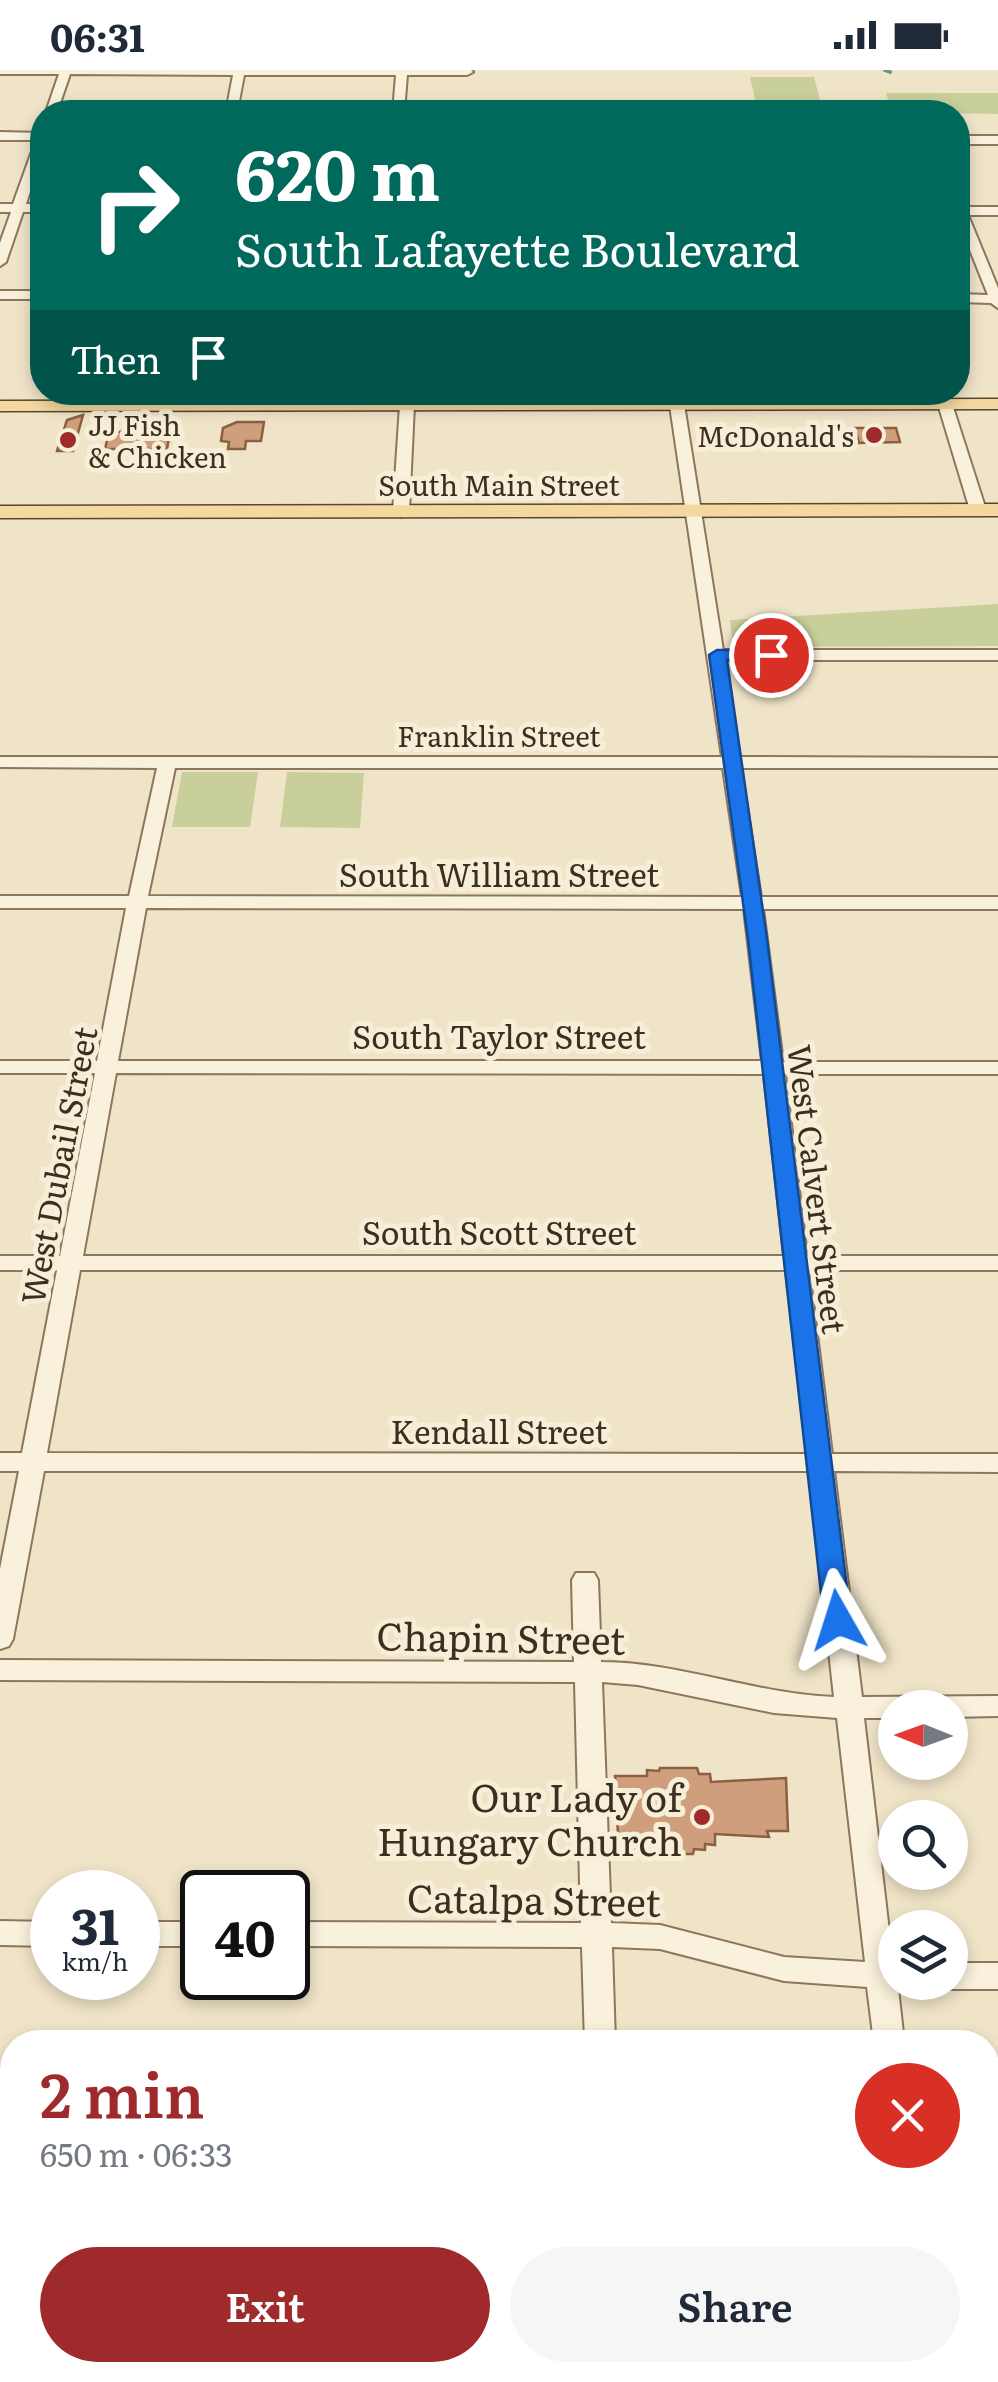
<!DOCTYPE html>
<meta charset="utf-8">
<style>
:root{--surface:#fff;--page:#f6f6f7;--text:#1f2937;--muted:#747a83;--accent:#9e2a2b}
body{margin:0;font-family:Literata,serif;background:var(--page);color:var(--text);height:100vh;display:flex;flex-direction:column;font-size:38px;white-space:nowrap}
*{box-sizing:border-box;margin:0}
p{font-size:32px;color:var(--muted)}
.icon{flex:none;width:55px;height:55px;fill:none;stroke:currentColor;stroke-width:2;stroke-linecap:round;stroke-linejoin:round}
.map{position:relative;flex:1;overflow:hidden}
.details{position:absolute;left:0px;top:1960px;width:1000px;height:352px;display:flex;flex-direction:column;background:var(--surface);border-radius:40px 40px 0 0;box-shadow:0 5px 15px #0003}
.details>*{flex:none}
.guide{position:absolute;left:30px;top:30px;width:940px;height:305px;border-radius:40px;box-shadow:0 5px 15px #0003;background:#00695c;color:#fff;overflow:hidden}
.needle{width:65px;rotate:271deg}
.controls{position:absolute;left:878px;top:1620px;display:grid;gap:20px}
.controls a{display:grid;place-items:center;width:90px;height:90px;border-radius:50%;background:var(--surface);box-shadow:0 5px 15px #0003;font-size:50px}
.speed{position:absolute;left:30px;top:1800px;display:flex;gap:20px;font-size:50px;font-weight:700;text-align:center}
.speed>*{display:grid;place-content:center;width:130px;height:130px;border-radius:50%;background:var(--surface);box-shadow:0 5px 15px #0003;line-height:1}
.speed small{font-size:25px;font-weight:400}
.speed .limit{border:5px solid #111;border-radius:15px;background:#fff;color:#111}
.pin{position:absolute;display:grid;place-items:center;width:85px;height:85px;color:#fff;margin:-42px;border:5px solid #fff;border-radius:50%;box-shadow:0 2px 10px #0007}
.me{position:absolute;width:110px;margin:-55px;rotate:354deg;stroke-linejoin:round;filter:drop-shadow(0 0 8px #0008)}
.turn{display:flex;align-items:center;gap:35px;height:210px;padding:0 40px;font-size:45px}
.turn .icon{width:130px;height:130px;stroke-width:2.5}
.turn b{display:block;font-size:70px;line-height:85px}
.then{display:flex;align-items:center;height:95px;padding:0 40px;background:#0003;gap:20px;font-size:38px}
.round{display:grid;place-items:center;flex:none;width:105px;height:105px;border-radius:52px;background:var(--page)}
.summary{display:flex;align-items:center;justify-content:space-between;height:170px;padding:0 40px}
h1{font-size:60px;font-weight:600;line-height:75px;color:var(--accent)}
.primary-button{display:flex;gap:20px;margin-top:auto;padding:20px 40px}
.primary-button a{flex:1;height:115px;border-radius:60px;background:var(--accent);color:#fff;font-size:40px;font-weight:600;line-height:115px;text-align:center}
.primary-button a+a{background:var(--page);color:var(--text)}
.status{display:flex;justify-content:space-between;align-items:center;height:70px;padding:0 50px;background:var(--surface);direction:ltr}
.status svg{height:28px;fill:currentColor}
.map>svg:first-child{display:block}
.green{fill:#c9cf9b}
.lines{fill:none;stroke-linecap:round;stroke-linejoin:round}
.stream{stroke:#6f938a;stroke-width:4}
.building{fill:#cf9f7d;stroke:#8d5f41;stroke-width:2.5}
.minor-casing{stroke:#8d765c;stroke-width:4}
.major-casing{stroke:#5b4430;stroke-width:3}
.minor{fill:#faf1dc;fill-rule:evenodd}
.major{fill:#f3d9a0;fill-rule:evenodd}
.route{fill:#1a73e8;stroke:#114b97;stroke-width:2.5}
.poi-dot{fill:#9e2a2b;stroke:#f7eed8;stroke-width:4}
.labels{text-anchor:middle;dominant-baseline:central;stroke-width:10;stroke-linejoin:round;paint-order:stroke}
.far-poi-label{font-size:28px;fill:#3d2e20;stroke:#f7eed8;text-anchor:start}
.far-street-label{font-size:28px;fill:#3d2e20;stroke:#f7eed8}
.street-label{font-size:32px;fill:#3d2e20;stroke:#f7eed8}
.near-street-label{font-size:38px;fill:#3d2e20;stroke:#f7eed8}
.near-poi-label{font-size:38px;fill:#3d2e20;stroke:#f7eed8;text-anchor:end}
</style>
<div class="status"><b>06:31</b><svg viewBox="0 0 49 12"><path d="M0 12V9h3v3zM5 12V6h3v6zM10 12V3h3v9zM15 12V0h3v12zM26 1h20v11H26zM47 4h2v5h-2z"/></svg></div>
<div class="map">
<svg width="998" height="2312" viewBox="0 0 998 2312">
<rect width="100%" height="100%" fill="#f0e4c8"/>
<path class="green" d="M750,7H814L823,42H758Z
M886,23H998V44L892,42Z
M998,534V576L733,577L730,550Z
M182,702H258L250,757H172Z
M287,702L364,703L360,758L280,757Z"/>
<g class="lines">
<path class="stream" d="M885,0L890,2"/>
</g>
<path class="building" d="M83,345L73,381H57L67,350Z
M237,352H264L261,371H246L245,379H228L229,372L221,371L223,358Z
M855,358H896L900,372L859,373Z
M162,361L170,363L167,379H105L109,362Z
M660,1698H697L699,1704H710L711,1712L786,1708L788,1761H767L769,1767L715,1764V1775L705,1774V1780L694,1779L693,1784H619L615,1706H647V1700L659,1701Z"/>
<g class="lines">
<g class="minor-casing">
<path id="minor" d="M0,0H471L473,2L467,5H407L404,42H393L396,5H244L237,42H226L233,5L70,4L57,42H46L59,4H0Z
M0,62L42,63V84L26,134H42V142H23L6,192L0,196V173L11,142H0V134H13L36,70H0Z
M958,66H998V74H958Z
M958,132L965,137H998V145H968L998,218V238L991,233L958,232V224L988,225L958,150Z
M0,221H42V229H0Z
M172,322H186L182,338L170,335Z
M381,322H395L392,338H382Z
M668,322H682L723,580H998V590H724L739,687L998,688V698H741L761,827H998V839H763L783,992H998V1004H785L807,1186H998V1200H809L832,1384H998V1402L834,1401L862,1627L998,1626V1646L950,1647V1638H895V1648H864L895,1912H907L898,1918L904,1972H874L867,1917L784,1911L660,1879L612,1877L615,1972H585L582,1877L288,1876V1852L581,1853L575,1612L0,1610V1590L574,1592L572,1510L576,1503H594L598,1510L601,1592C679,1592 755,1624 834,1627L809,1401H44L13,1569L9,1576L0,1579V1499L19,1401H0V1383H22L57,1200H0V1186H60L95,1003H0V991H97L126,838H0V826H129L157,698L0,697V687H722ZM175,698H723L742,827L148,826ZM146,838L744,839L762,991H118ZM116,1003L764,1004L784,1186H83ZM80,1200H786L807,1384L47,1383ZM602,1612L638,1615L774,1643L837,1648L865,1892L784,1887L660,1855L611,1853Z
M945,330L952,334L986,440L983,443L970,440L938,334Z
M407,331L414,335L409,442L401,447L393,442L400,335Z
M0,1851L52,1852V1876L0,1875Z
M138,1852H202V1876H138Z
M950,1893H998V1919H950L939,1915L950,1912Z
M0,2266H12V2298H0Z
M988,2269H998V2301L986,2300Z
M575,2300H609L605,2312H571Z"/>
</g>
<g class="major-casing">
<path id="major" d="M998,329V339L0,341V331Z
M998,434V446L0,448V436Z"/>
</g>
<use href="#minor" class="minor"/>
<use href="#major" class="major"/>
</g>
<path class="route" d="M771,580L777,581V588L727,590L767,869L851,1550L847,1557H828L824,1550L748,869L709,585L717,580Z"/>
<g class="poi-dot">
<circle cx="874" cy="365" r="10"/>
<circle cx="68" cy="370" r="10"/>
<circle cx="702" cy="1747" r="10"/>
</g>
<g class="labels">
<g class="far-poi-label">
<text x="88" y="354">JJ Fish<tspan x="88" dy="32">&amp; Chicken</tspan></text>
<text x="854" y="365" text-anchor="end">McDonald's</text>
</g>
<g class="far-street-label">
<text x="499" y="414">South Main Street</text>
<text x="499" y="665">Franklin Street</text>
</g>
<g class="street-label">
<text x="499" y="803">South William Street</text>
<text x="499" y="965">South Taylor Street</text>
<text transform="translate(57 1095) rotate(-79)">West Dubail Street</text>
<text transform="translate(819 1119) rotate(83)">West Calvert Street</text>
<text x="499" y="1161">South Scott Street</text>
<text x="499" y="1360">Kendall Street</text>
</g>
<g class="near-street-label">
<text transform="translate(501 1566) rotate(1)">Chapin Street</text>
<text transform="translate(534 1828) rotate(1)">Catalpa Street</text>
</g>
<g class="near-poi-label">
<text x="682" y="1725">Our Lady of<tspan x="682" dy="44">Hungary Church</tspan></text>
</g>
</g>
</svg>
<div class="controls">
<a><svg class="needle" viewBox="-14 -14 28 28"><path d="M0-13l5 13h-10z" fill="#e53935"/><path d="M0 13l5-13h-10z" fill="#747a83"/></svg></a>
<a><svg class="icon" aria-label="search" viewBox="0 0 24 24"><circle cx="10" cy="10" r="6"/><path d="M15 15l6 6"/></svg></a>
<a><svg class="icon" aria-label="layers" viewBox="0 0 24 24"><path d="M12 4l9 5-9 5-9-5zM3 14l9 5 9-5"/></svg></a>
</div>
<div class="speed"><div>31<small>km/h</small></div><div class="limit">40</div></div>
<div class="pin" style="left:771px;top:585px;background:#d93025"><svg class="icon" aria-label="arrive" viewBox="0 0 24 24"><path d="M6 21V4h12l-3 4 3 4H6"/></svg></div>
<svg class="me" style="left:838px;top:1550px" viewBox="-20 -20 40 40"><path d="M0-17L14 15 0 8-14 15z" fill="#1a73e8" stroke="#fff" stroke-width="4"/></svg>
<div class="guide">
<div class="turn"><svg class="icon" aria-label="right" viewBox="0 0 24 24"><path d="M7 20v-9h11M14 6l5 5-5 5"/></svg><div><b>620 m</b>South Lafayette Boulevard</div></div>
<div class="then">Then<svg class="icon" aria-label="arrive" viewBox="0 0 24 24"><path d="M6 21V4h12l-3 4 3 4H6"/></svg></div>
</div>
<section class="details">
<div class="summary"><div><h1>2 min</h1><p>650 m · 06:33</p></div><a class="round" style="background:#d93025;color:#fff"><svg class="icon" aria-label="close" viewBox="0 0 24 24"><path d="M6 6l12 12M18 6L6 18"/></svg></a></div>
<div class="primary-button"><a>Exit</a><a>Share</a></div>
</section>
</div>
